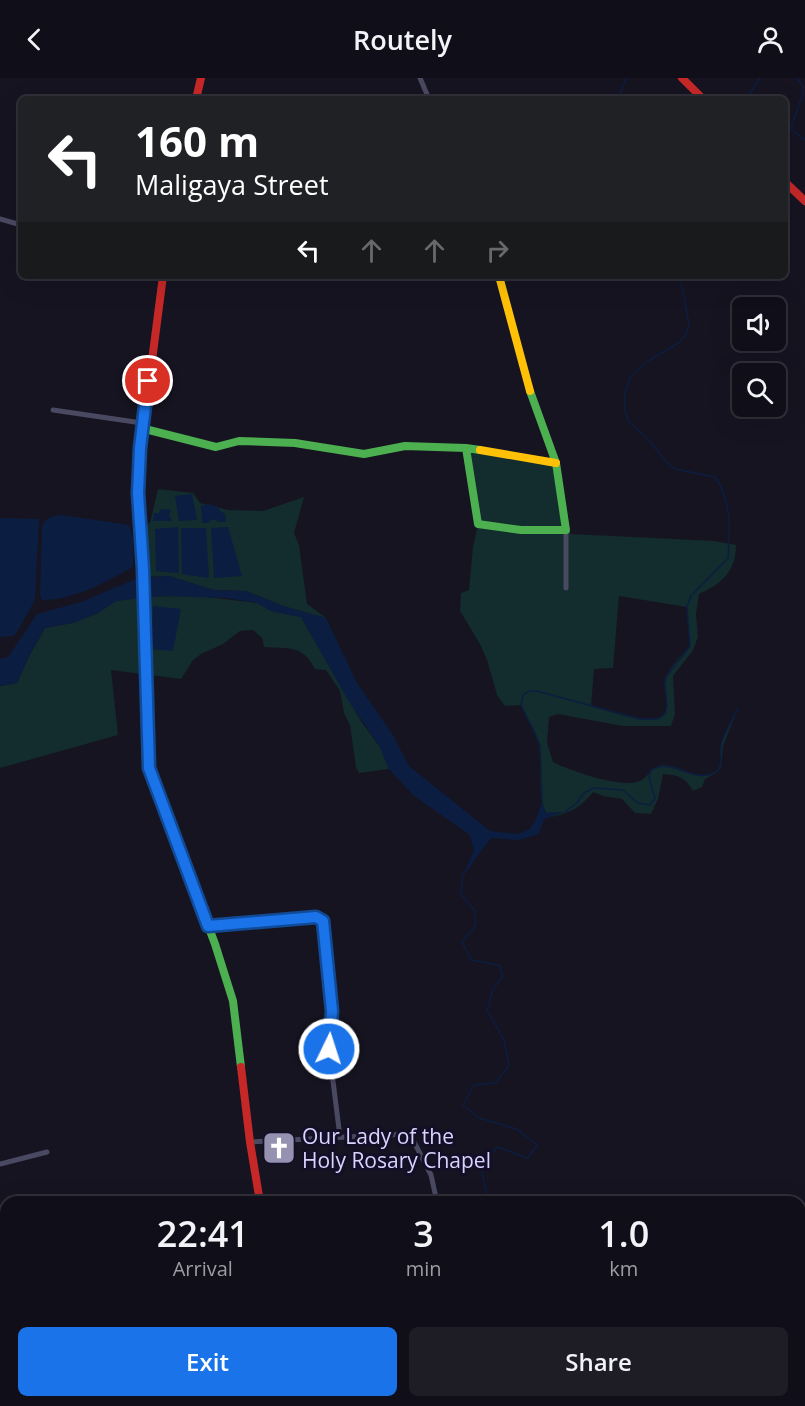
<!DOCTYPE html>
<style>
:root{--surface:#100f19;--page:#1e1d26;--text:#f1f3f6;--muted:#9c9ca2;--line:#302f38;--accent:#1a73e8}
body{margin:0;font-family:"Open Sans",sans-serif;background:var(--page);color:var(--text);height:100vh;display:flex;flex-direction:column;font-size:22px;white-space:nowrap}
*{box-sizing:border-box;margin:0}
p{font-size:20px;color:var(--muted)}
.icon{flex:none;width:33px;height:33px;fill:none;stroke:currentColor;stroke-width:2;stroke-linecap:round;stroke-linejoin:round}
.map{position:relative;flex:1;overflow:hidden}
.drawer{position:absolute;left:0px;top:1118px;width:806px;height:212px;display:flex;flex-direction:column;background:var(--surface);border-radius:18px 18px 0 0;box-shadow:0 6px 24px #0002,0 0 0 2px var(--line)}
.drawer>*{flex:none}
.top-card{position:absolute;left:18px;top:18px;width:770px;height:183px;border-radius:9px;box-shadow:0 6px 24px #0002,0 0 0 2px var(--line);background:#202124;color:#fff;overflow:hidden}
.tools{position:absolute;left:732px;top:219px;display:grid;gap:12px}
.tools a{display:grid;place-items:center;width:54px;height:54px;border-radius:9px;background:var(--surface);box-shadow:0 6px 24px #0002,0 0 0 2px var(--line);font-size:30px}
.pin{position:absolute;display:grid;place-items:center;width:51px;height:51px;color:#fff;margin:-26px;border:3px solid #fff;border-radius:50%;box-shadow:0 2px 6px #0007}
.me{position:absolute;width:66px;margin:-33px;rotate:4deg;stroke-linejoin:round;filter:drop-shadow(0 0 4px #0008)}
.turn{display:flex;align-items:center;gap:21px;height:126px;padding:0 18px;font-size:27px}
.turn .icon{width:78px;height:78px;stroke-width:2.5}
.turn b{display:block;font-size:42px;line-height:51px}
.lanes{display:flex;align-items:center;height:57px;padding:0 18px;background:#0003;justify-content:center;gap:30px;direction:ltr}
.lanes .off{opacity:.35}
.eta{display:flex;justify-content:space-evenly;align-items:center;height:102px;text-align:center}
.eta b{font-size:36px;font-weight:600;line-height:42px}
.primary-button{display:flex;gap:12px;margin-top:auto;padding:12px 18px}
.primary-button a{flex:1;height:69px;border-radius:9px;background:var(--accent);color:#fff;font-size:24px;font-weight:600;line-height:69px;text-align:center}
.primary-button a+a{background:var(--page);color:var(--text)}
header{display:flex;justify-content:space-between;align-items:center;height:78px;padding:0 18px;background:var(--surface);font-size:27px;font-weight:600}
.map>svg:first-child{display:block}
.green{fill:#132c2d;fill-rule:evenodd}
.water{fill:#0b1e41}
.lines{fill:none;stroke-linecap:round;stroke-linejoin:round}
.stream{stroke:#0b1e41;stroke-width:1.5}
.street{stroke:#4a4962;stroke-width:5}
.fast{stroke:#4caf50;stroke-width:8}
.slow{stroke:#ffc107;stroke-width:8}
.jam{stroke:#c62828;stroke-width:8}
.route-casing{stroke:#114b97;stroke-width:15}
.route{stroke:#1a73e8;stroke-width:10}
.labels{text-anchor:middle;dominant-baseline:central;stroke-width:6;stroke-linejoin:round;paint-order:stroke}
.poi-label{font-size:21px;fill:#d9d4ff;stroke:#130f26;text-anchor:start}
</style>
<header><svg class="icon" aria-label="back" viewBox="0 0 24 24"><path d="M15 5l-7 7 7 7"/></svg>Routely<svg class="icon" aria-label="person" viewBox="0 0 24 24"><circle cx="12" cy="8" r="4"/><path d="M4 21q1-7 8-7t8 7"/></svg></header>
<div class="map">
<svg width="805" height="1328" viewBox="0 0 805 1328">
<rect width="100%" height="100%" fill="#161421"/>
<path class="green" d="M466,370L556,385L566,452L572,456L714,463L736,467C736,493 722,506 699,516L696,536L698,559L693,572L673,598L675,636L671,648H623L558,636L549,639L547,665L553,684C570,693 619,709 637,704C648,701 651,688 663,687C679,686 702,706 716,693C724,686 719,676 721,667C723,657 733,640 738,630L723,668L721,689L716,695L705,701L702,709L693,713C685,699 678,697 663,696L658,721L651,736L635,735L622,721L603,718L593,714C580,730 569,736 550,739L563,734L546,735C537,715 542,691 540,670C538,654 527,641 521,627L505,628L497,617L487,582L480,566L460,533L461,515L469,512L473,469L478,446ZM619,518L687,529L690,568C681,578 669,589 665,602C663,612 670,624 665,634C657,652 606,632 591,628L594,591L613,590Z
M158,411L193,415L200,425L228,432L263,433L304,419L294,455L299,467L307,526L326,540L283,528L246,513L214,512L169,498L143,499L140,446L150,445Z
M189,517L258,525L271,533L301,539L361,643L380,669L389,691L359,695L356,689L350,647L344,635L340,613L326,592L315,591C302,566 288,571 264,569L262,560L253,552L240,553L223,566L201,576L193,582L181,601L111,592L118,657L0,690V608L17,605L29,578L45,550L72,545L98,535L115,523L144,519Z
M120,1323H165L167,1328H89Z"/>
<path class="water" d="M192,416L197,442L179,443L175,418Z
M208,426L219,429L220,433L225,436L226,444H219L213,441L208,445H202L201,428Z
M161,431L171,432L169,437L172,443H153L154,435H159Z
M62,437L129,447L133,460V489C106,504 74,522 42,522L40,517L42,447C47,439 53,438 62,437Z
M0,440L39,441L35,522L17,554L13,558L0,559Z
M178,449L179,495L156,493L155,451Z
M228,449L242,498L214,500L211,450Z
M181,450H206L209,500L182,496Z
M169,498L214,512L246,513L283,528L326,540L357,605L393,657L409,688L490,753L518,756L530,751L536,741L542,724L546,735L565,734L544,741L539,756L519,762L491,760L463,797L474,773L470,757L414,718L389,691L380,669L348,622L301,539L271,533L257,525L226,520L162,518L116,523L98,535L72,545L45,550L29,578L17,605L0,608V581L8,579L37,536L81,524L138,500Z
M153,528L181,531L173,573L151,571Z"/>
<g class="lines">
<path class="stream" d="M797,0L803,8V15L791,51L805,62
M621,21L620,15L626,0
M746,21L760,0
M542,724L540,667L521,627L523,617L529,613H537L640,641H658L665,636L667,627L665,606L666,599L690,568L687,529L691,518L728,480C730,452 732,423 715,399L675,391L668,386L645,358L629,344L625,333V314L631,298L648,283L680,264L686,256L689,246L680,198
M565,734L577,725L583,716L593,710L623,712L638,725L650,727L655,720L649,700L650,693C670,678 690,704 712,696C725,691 719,677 721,668C722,658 734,639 738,630
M477,777L463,797L461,816L475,833L476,847L462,864L471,882L499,887L503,898L493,911L487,932L504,962L509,988L495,1005L474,1007L463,1027L479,1040L517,1051L537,1067L528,1080L497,1069L481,1090L487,1117L494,1124
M800,1185L805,1183
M556,1323L559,1328
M502,1328L505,1323"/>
<path class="street" d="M420,0L429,21
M120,19L131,21
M0,141L21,147
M53,332L142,345
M566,452V510
M208,847L316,839L323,843L332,933L329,971L340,1059
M250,1064L407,1056L412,1060L431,1097L437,1124
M0,1086L47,1074
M0,1266L6,1285
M18,1323L19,1328
M67,1328L103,1323
M455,1328V1323
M711,1328L712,1323"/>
<path class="fast" d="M141,350L216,369L239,363L295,365L364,376L405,368L466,370L480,372
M466,370L478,446L521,452H566L556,385L530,313
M144,536L149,690L215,866L233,923L241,989"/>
<path class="slow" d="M499,198L530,313
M480,372L556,385
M800,1282L805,1283
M312,1323L314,1328"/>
<path class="jam" d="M682,0L703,21
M196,21L201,0
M784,103L805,123
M144,536L138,390L163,198
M241,989L250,1064L260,1124"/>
</g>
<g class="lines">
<g class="route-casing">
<path id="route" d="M148,303L140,370L138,415L143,491L149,690L208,848L316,839L323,843L332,933L329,971"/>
</g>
<use href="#route" class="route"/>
</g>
<defs>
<g id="church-square" transform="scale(1.725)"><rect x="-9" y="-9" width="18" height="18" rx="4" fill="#9591b1" stroke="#130f26"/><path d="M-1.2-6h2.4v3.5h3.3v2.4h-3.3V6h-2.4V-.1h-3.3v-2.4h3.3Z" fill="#fff"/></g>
</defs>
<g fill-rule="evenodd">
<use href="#church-square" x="279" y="1070"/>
</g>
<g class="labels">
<g class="poi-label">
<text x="302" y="1058">Our Lady of the<tspan x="302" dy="24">Holy Rosary Chapel</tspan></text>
</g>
</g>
</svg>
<div class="tools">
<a><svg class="icon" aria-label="sound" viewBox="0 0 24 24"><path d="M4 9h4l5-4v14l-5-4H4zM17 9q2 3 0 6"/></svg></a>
<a><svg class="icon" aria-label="search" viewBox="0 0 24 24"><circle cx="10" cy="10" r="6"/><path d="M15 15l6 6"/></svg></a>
</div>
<div class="pin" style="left:148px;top:303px;background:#d93025"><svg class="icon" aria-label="arrive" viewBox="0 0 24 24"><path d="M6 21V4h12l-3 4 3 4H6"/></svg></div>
<svg class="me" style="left:329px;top:971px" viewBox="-20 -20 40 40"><circle r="17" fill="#1a73e8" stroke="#fff" stroke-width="3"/><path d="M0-11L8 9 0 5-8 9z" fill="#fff"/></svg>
<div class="top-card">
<div class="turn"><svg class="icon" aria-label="left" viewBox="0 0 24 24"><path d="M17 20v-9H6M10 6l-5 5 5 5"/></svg><div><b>160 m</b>Maligaya Street</div></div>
<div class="lanes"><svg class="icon" aria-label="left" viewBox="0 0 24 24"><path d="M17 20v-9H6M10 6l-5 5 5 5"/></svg><svg class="icon off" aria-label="ahead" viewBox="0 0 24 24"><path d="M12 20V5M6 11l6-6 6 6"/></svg><svg class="icon off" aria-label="ahead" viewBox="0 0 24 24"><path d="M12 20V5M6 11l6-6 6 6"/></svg><svg class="icon off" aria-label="right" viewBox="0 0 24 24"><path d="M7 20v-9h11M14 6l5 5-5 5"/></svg></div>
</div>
<section class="drawer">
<div class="eta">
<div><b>22:41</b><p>Arrival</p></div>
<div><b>3</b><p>min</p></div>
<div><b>1.0</b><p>km</p></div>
</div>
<div class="primary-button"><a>Exit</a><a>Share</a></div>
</section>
</div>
